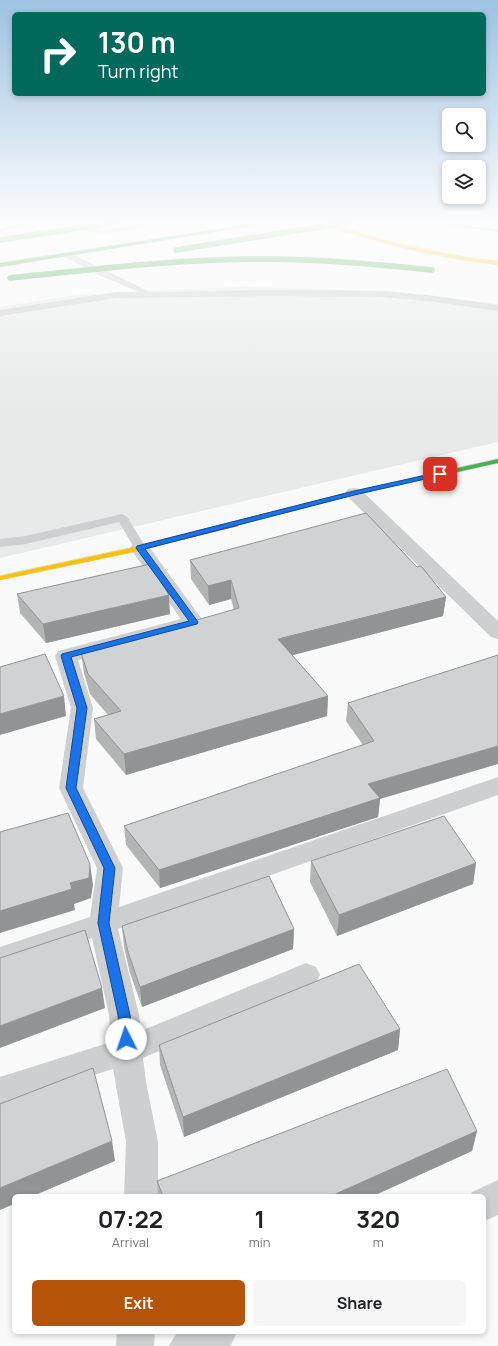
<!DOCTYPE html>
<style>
:root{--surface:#fff;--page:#f6f6f6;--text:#202124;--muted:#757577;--accent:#b45309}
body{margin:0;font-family:Manrope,sans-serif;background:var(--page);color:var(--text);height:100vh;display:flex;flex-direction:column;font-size:15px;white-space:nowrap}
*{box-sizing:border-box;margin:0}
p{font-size:13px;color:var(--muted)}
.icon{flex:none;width:22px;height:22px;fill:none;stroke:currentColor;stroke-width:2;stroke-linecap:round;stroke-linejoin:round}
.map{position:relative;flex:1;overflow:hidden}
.side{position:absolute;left:12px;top:1194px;width:474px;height:140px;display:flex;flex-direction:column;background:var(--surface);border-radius:6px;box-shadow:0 2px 6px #0003}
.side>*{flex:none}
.guide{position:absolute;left:12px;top:12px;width:474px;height:84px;border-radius:6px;box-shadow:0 2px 6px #0003;background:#00695c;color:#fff;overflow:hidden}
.tools{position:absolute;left:442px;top:108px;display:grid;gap:8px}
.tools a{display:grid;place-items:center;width:44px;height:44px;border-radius:6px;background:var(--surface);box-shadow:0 2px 6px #0003;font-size:20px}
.pin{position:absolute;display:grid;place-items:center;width:34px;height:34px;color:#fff;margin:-17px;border-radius:8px;box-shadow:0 2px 6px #0006}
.me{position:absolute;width:44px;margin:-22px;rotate:356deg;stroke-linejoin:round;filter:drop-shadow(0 0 3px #0008)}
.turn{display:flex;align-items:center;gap:14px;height:84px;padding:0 20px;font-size:18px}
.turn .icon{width:52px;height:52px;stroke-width:2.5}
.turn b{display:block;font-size:28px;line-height:34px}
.eta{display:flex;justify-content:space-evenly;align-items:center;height:68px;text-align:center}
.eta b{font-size:24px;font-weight:700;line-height:28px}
.primary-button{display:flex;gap:8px;margin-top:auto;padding:8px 20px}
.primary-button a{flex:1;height:46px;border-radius:6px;background:var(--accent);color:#fff;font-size:16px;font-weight:700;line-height:46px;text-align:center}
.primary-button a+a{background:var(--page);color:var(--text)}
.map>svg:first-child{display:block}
.built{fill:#e8e9e9}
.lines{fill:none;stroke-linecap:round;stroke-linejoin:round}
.fast-casing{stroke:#d5d6d7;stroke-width:1}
.slow-casing{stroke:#d5d6d7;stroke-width:1}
.jam-casing{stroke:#d5d6d7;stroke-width:1}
.lane{fill:#cecfd0;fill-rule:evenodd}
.street{fill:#cecfd0;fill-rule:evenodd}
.fast{fill:#4caf50;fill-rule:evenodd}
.slow{fill:#ffc107;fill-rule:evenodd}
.jam{fill:#c62828;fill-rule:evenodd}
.fast-bridge-casing{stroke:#d5d6d6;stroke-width:6;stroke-linecap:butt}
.fast-bridge{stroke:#4caf50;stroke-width:5.5}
.wall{fill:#b3b5b5}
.shaded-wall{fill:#929394}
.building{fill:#d0d2d3;stroke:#929394}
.route{fill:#1a73e8;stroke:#114b97}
</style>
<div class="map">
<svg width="498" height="1346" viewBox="0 0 498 1346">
<rect width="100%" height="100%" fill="#f9f9f9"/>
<path class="built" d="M245,287L392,291L498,304V442L0,558V307L70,296L157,290Z"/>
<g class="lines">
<g class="fast-casing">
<path id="fast" d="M31,222H40L0,231V229Z
M264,222H276L0,267V263Z
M428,222H442L498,230V232Z
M498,459V463L355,495L235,526L231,524L232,522L354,491Z"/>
</g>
<g class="slow-casing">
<path id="slow" d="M319,222H326C382,241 439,255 498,261V265C449,259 401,249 353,234C342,231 328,228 319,222Z
M140,546L144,548L143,550L0,580V576Z"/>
</g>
<g class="jam-casing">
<path id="jam" d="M232,522H235L239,524L238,526L140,550L136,548L137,546Z"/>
</g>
<path class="lane" d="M81,222H89L95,228L104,230L152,222H170L166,224L104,234L90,232Z
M64,253H70L150,292L271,290L383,291L436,296L498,305V311L436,302L383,297L271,296L116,298L0,316V310L116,292H139L99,275L64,257Z
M122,514L126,516L128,518L146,548L144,551H136L119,522L26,544L0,547V539L26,536Z"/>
<path class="street" d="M354,488L360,489L498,621V639L491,637L348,497L345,493L348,489Z
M140,542L147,544L204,622L201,626L78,660L93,708L83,788L123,868L119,907L498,777V795L118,929L139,1015L141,1031L306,963L316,967L320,975L316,983L143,1058L146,1082L158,1142V1196H124L126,1142L113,1069L0,1105V1077L111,1042L109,1015L92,938L0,971V947L90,917L97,868L59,788L71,708L55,656L58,651L181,619L130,548L133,544Z
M498,1180V1215L484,1221V1196H470L472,1192Z
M117,1332H155L154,1346H116Z
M177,1332H237L231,1345L229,1346H169Z"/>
<use href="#fast" class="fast"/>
<use href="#slow" class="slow"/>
<use href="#jam" class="jam"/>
<g class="fast-bridge-casing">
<path id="fast-bridge" d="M0,240L118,222
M176,250L350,222
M10,278C94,269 178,259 263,259C320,259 376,264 432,270"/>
</g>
<use href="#fast-bridge" class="fast-bridge"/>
</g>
<path class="wall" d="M190,560L446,597L443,616L292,655L328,696L327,716L126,775L96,739L94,719L108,715L90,694L84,673L81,653L234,610L231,599L209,605L191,579Z
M17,594L170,614L46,643L20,613Z
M498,655L380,799L378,817L160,888L126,845L124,826L363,745L346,721L348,703Z
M311,861L476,863L473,884L337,936L310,882Z
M122,926L294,929L293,949L142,1007L130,973L124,947Z
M400,1029L398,1050L184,1137L160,1065L159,1045Z
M477,1131L472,1151L373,1196H158L157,1181Z"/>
<path class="shaded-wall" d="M231,580V599L209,605L208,586Z
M169,595L170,614L46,643L43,624Z
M446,597L443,616L278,659V639Z
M64,696L66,716L0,735V714Z
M328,696L327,716L126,775L124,754Z
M498,746V764L380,799L378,817L160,888L159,870L368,784Z
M476,863L473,884L337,936L339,915Z
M90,864L93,885L91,898L74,904L75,910L0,933V911L70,883Z
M294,929L293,949L142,1007L140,987Z
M102,988L105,1008L0,1048V1026Z
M400,1029L398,1050L184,1137L183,1117Z
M477,1131L472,1151L373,1196H331Z
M112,1141L115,1161L33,1196H14V1204L0,1210V1188Z"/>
<path class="building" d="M366,513L417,567L421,566L446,597L278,639L328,696L124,754L94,719L121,711L88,674L81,653L239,608L231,580L208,586L190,560Z
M150,564L169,595L43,624L17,594Z
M45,654L64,696L0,714V667Z
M498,655V746L368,784L380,798L159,870L124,826L374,741L348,703Z
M68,813L90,864L89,878L70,883L72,889L0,911V832Z
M444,816L476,863L339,915L311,861Z
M269,876L294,929L140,987L128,952L122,926Z
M85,930L102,988L0,1026V958Z
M359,964L400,1029L183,1117L159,1045Z
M93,1068L112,1141L0,1188V1104Z
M447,1069L477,1131L331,1196H163L157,1181Z"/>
<linearGradient id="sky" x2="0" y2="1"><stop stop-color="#9dc2e2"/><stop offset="0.54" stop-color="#fcfcfc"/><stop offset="1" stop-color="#fcfcfc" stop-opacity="0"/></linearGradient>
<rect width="498" height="411" fill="url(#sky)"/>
<path class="route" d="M440,472H443V475L354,495L145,549L198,622L197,624L71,657L87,708L76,788L115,868L109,923L130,1015L132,1039L131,1043L126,1045L122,1043L120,1039L118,1015L98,923L104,868L66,788L77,708L61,656L62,654L189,621L136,548L137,546L354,491Z"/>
</svg>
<div class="tools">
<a><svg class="icon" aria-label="search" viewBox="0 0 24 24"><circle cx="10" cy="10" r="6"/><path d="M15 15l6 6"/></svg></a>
<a><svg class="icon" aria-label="layers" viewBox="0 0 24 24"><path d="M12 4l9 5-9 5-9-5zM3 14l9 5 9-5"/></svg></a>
</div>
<div class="pin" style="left:440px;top:474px;background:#d93025"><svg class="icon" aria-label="arrive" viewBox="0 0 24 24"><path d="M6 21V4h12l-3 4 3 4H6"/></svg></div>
<svg class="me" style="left:126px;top:1039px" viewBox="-20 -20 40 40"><circle r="19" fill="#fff"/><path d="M0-13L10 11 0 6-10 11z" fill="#1a73e8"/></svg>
<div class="guide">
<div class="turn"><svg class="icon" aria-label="right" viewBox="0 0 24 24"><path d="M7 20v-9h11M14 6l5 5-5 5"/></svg><div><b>130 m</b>Turn right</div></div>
</div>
<section class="side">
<div class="eta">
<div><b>07:22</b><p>Arrival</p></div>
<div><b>1</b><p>min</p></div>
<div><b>320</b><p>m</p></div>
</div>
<div class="primary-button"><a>Exit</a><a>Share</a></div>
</section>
</div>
